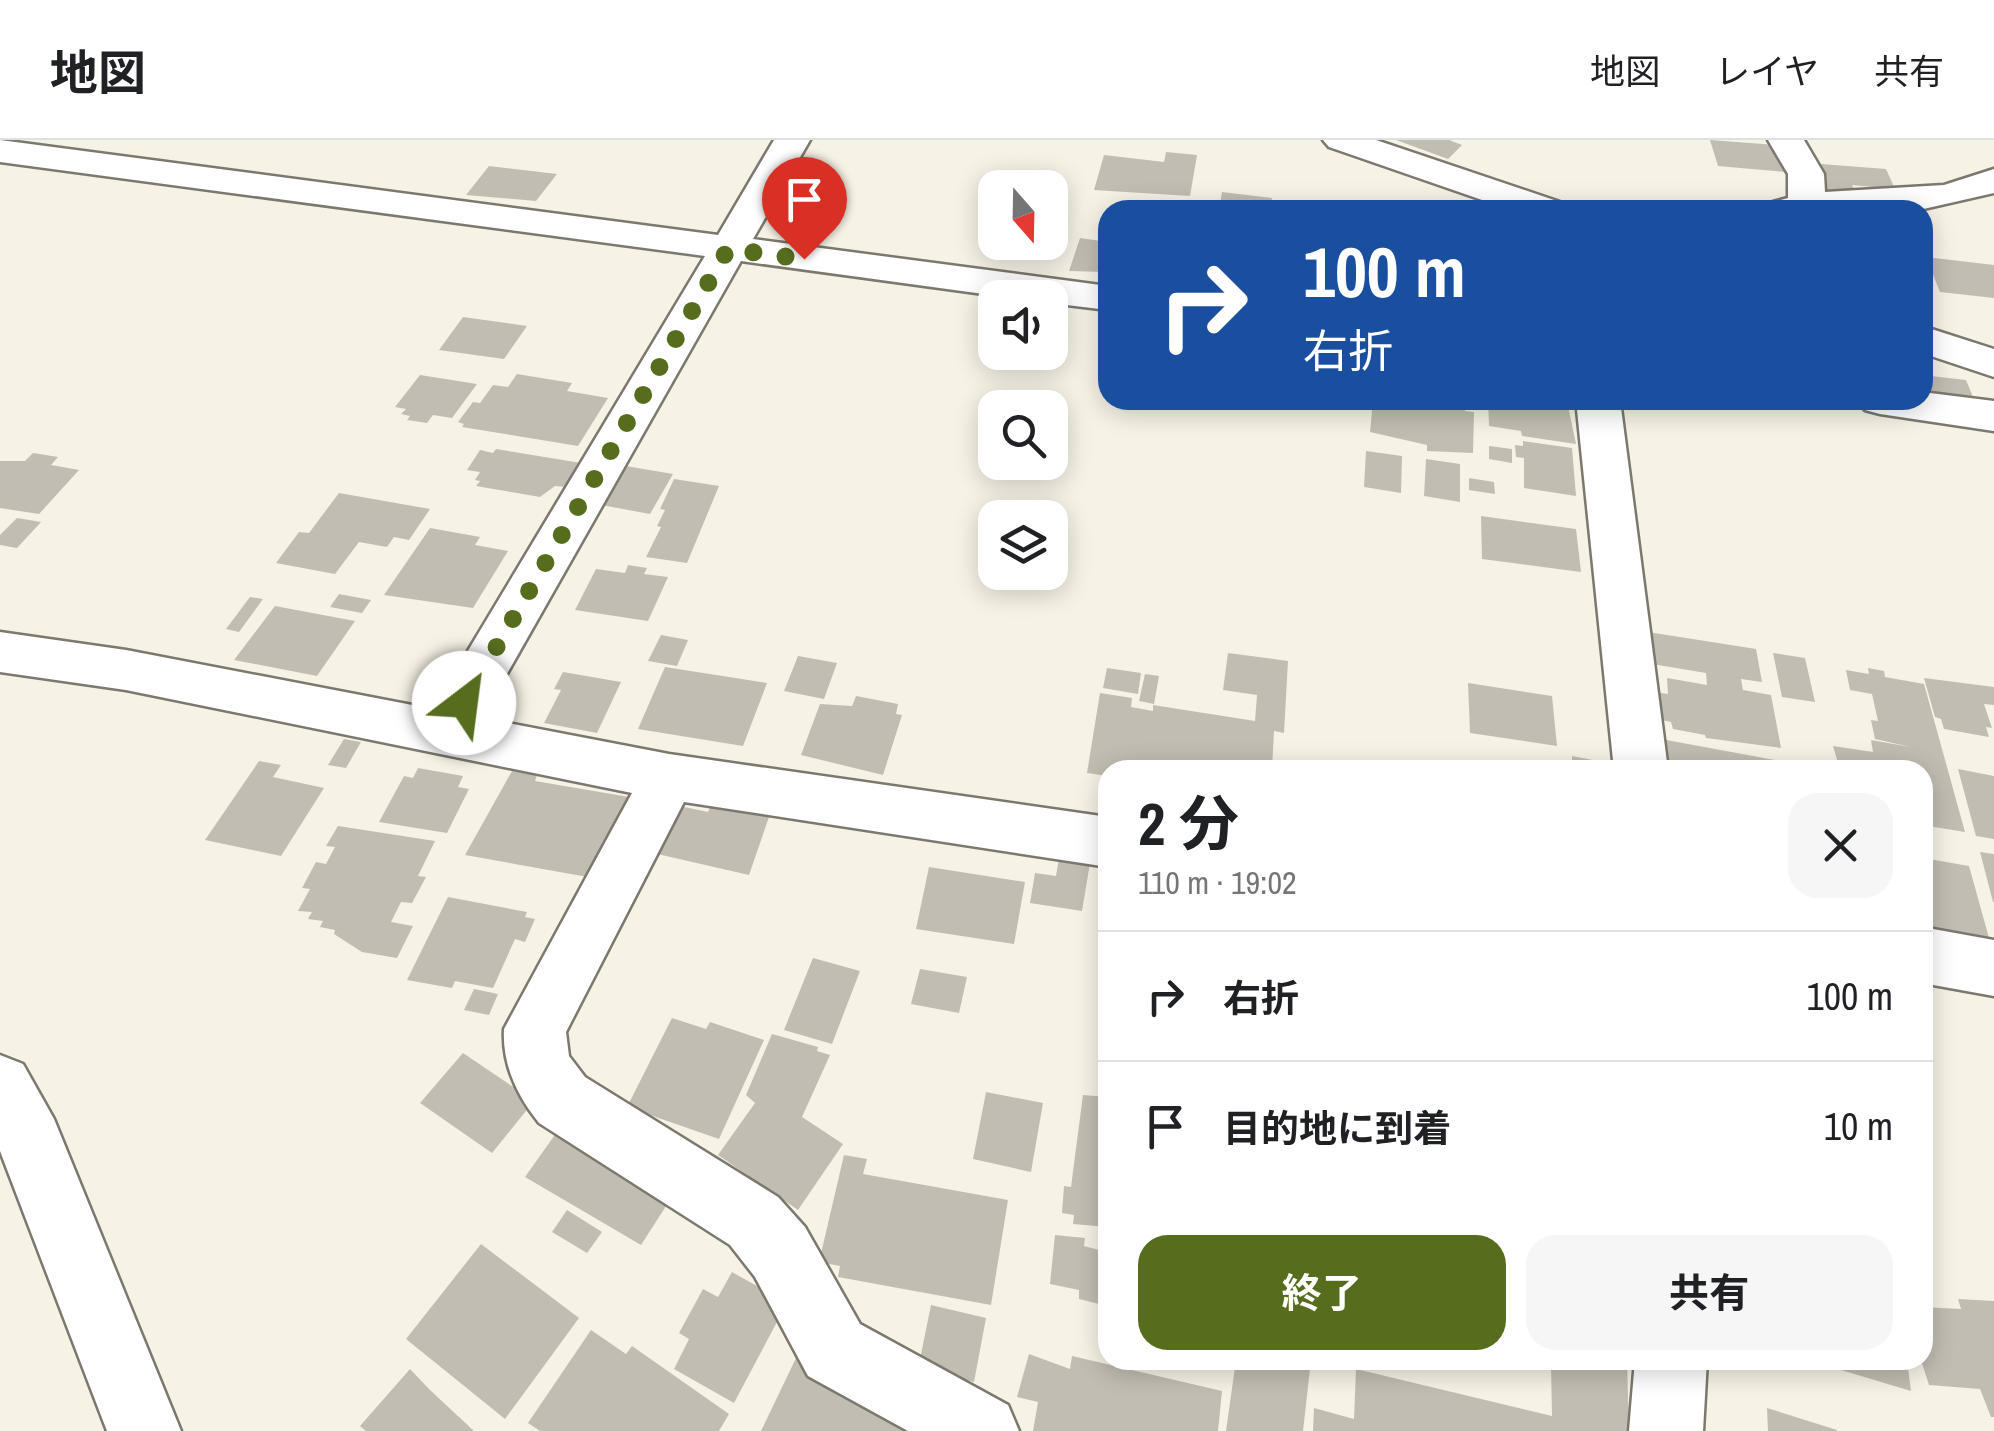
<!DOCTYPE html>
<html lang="ja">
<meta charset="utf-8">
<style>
:root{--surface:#fff;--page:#f6f6f6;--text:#202124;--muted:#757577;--line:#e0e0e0;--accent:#566d1e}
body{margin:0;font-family:"Archivo Narrow","Noto Sans JP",sans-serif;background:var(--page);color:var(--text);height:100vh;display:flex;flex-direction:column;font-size:38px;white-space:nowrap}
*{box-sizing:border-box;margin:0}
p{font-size:32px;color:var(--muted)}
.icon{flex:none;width:55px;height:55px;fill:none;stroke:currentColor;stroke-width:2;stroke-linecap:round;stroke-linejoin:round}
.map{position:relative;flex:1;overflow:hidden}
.panel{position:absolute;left:1098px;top:620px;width:835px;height:610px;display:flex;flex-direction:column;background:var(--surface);border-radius:30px;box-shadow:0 5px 25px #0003}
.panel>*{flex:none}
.hud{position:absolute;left:1098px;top:60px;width:835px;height:210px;border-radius:30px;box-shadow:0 5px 25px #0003;background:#1a4fa0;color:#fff;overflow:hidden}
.needle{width:65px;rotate:160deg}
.buttons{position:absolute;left:978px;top:30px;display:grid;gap:20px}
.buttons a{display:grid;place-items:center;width:90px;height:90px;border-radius:20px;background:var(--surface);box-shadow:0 5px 25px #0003;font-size:50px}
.pin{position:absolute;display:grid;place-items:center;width:85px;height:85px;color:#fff;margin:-102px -42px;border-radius:50% 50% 50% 0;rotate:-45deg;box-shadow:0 0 10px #0007}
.pin .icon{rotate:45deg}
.me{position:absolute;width:110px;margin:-55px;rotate:30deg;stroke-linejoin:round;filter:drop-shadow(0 0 8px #0008)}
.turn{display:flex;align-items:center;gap:35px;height:210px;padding:0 40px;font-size:45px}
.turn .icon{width:130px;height:130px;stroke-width:2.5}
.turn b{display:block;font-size:70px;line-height:85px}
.round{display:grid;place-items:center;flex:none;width:105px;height:105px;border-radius:30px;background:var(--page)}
.headline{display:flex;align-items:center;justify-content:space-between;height:170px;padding:0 40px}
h1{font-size:60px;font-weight:700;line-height:75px}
.primary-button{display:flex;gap:20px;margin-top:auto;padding:20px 40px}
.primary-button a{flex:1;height:115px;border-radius:30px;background:var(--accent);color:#fff;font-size:40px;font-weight:700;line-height:115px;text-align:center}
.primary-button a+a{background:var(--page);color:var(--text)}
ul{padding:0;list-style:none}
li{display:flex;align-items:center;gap:30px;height:130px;padding:0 40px;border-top:2px solid var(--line)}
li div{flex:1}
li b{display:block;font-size:38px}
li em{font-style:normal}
header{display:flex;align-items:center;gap:60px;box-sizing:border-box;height:140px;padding:0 50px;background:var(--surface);border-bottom:2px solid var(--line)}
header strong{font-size:48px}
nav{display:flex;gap:55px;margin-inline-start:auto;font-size:35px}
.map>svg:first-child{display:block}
.building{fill:#c2bdb2}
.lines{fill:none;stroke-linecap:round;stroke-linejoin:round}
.minor-casing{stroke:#7d786e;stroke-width:5}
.highway-casing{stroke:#7d786e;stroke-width:5}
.minor{fill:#fff;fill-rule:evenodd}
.highway{fill:#fff;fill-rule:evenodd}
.route{stroke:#566d1e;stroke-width:18;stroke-dasharray:0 32.4}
</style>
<header>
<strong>地図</strong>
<nav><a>地図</a><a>レイヤ</a><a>共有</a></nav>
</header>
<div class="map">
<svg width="1994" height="1291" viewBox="0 0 1994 1291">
<rect width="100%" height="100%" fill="#f7f2e6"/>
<path class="building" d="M1396,0H1449L1462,5L1448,19Z
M1710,0L1776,5L1786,32L1718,26Z
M1166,12L1197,15L1190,56L1094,50L1104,15L1164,22Z
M1821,24L1886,29L1895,49L1852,45L1856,53L1826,50L1821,38L1827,39Z
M489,26L557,34L536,61L466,55Z
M1222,52L1272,58L1270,70H1219Z
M1080,98L1108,102V144L1103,143L1106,132L1069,131Z
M1926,117L1994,125V158L1940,152Z
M463,177L527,186L504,219L439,210Z
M517,234L572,243L567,251L608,258L578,306L462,287L464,284L458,282L473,262L480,263L493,245L508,247Z
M420,235L477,244L452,278L433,275L427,283L407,280L410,276L401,274L406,269L395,267Z
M1922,235L1966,240L1973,257L1922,251Z
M1402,260L1465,266V271L1474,272L1473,313L1427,311V305L1370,292L1373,261L1402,265Z
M1488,260H1574L1575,267L1568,266L1576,304L1522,296L1521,291L1489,286Z
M1523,301L1572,308L1576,356L1524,348V318L1516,317L1515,305L1523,306Z
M1489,306L1512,309V323L1489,319Z
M496,309L581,323L566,347L555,346L540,357L476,346L480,341L475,340L480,332L467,330L480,310L493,313Z
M1366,311L1402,316L1401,353L1364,347Z
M33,313L58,317L51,325L79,330L39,374L0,368V321H25Z
M1426,319L1460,324V362L1424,356Z
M620,325L673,334L650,374L596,364Z
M1469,338L1494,342L1495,354L1469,350Z
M674,339L719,346L687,423L646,417L661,387L657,386L665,370L660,369Z
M339,353L430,369L409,400L394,397L387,407L359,402L335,434L276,423L299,392L309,393Z
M1481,376L1576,389L1581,432L1482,419Z
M17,378L41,382L17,408L0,405V395Z
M430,388L480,397L475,405L508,411L473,468L384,455Z
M628,425L647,428L644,434L668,437L648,481L575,470L596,429L625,433Z
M339,454L371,460L362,473L330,467Z
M250,457L263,459L239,492L226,489Z
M275,466L355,481L317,536L234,520Z
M1648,492L1756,509L1762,542L1741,539L1743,550L1771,555L1781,608L1706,598L1705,595L1673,589L1671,582L1657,579L1654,552L1668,554L1667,538L1707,545L1706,533L1652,524Z
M661,495L688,500L677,526L648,521Z
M1228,513L1288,521L1284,593L1274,591L1272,630H1108V636L1087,633L1100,553L1132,558L1131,567L1153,571V565L1255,581L1257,555L1223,550Z
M1773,513L1805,518L1815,562L1782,557Z
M798,516L837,523L824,559L784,551Z
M665,527L767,543L743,606L638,589Z
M1107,528L1141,533L1138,554L1103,548Z
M1868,528L1884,531L1885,537L1924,544L1965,692L1922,685V630H1821L1819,620L1838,623L1833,606L1873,612L1871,600L1911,607L1875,599L1871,580L1878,581L1872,554L1850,550L1846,530L1869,534Z
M563,532L621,542L597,593L544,583L561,550L554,549Z
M1145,534L1159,536L1154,564L1139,561Z
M1924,538L1994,547V565L1984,564L1992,588L1986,587L1989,597L1944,589L1941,579L1935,577Z
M1468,543L1552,556L1557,606L1470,593Z
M856,556L898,564L896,574L902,575L883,635L801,615L820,564L852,566Z
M344,599L361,602L346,628L328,625Z
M1661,599L1780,621L1781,630H1678L1677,624L1663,621Z
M1572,616L1603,622V630H1572Z
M259,621L281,625L273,637L324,648L281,716L205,700Z
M418,628L463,636L458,647L469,649L447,693L379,682L404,636L413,638Z
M1958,629L1994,636V699L1976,696Z
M512,631L537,635L535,641L629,657L593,738L465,715Z
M675,665L708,672L711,665L769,677L749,735L653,713Z
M338,686L435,701L418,736L426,737L412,763L401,762L391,782L413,786L397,818L362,812L334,794L335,790L320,787L323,781L308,779L312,772L298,771L310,749L302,748L316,722L326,724L335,707L326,706Z
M1980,712L1994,714V762H1993Z
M1059,718L1090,723L1082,771L1030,763L1035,733L1056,736Z
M1923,718L1969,726L1989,798L1922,786V730L1928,731Z
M929,727L1025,742L1014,804L916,789Z
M448,757L527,772L525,777L535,779L525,802L515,799L493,848L455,841L452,848L407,840Z
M813,818L860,831L832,904L784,890Z
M920,829L967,837L959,873L911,864Z
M474,849L498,854L489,875L464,870Z
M672,878L706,889L710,882L764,900L719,999L627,967Z
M772,894L818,907L817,911L830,915L802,977L843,1004L798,1070L718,1015L755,963L746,955Z
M463,913L534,961L492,1013L420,963Z
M986,952L1043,963L1031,1032L973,1019Z
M1083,955L1108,957V1087L1073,1084L1074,1075L1062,1073L1064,1046L1071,1047Z
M559,989L677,1049L641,1105L525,1037Z
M844,1015L867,1019L863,1034L1008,1060L991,1165L838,1137L840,1126L819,1122Z
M567,1070L602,1092L587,1113L552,1092Z
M1055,1095L1085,1098L1084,1106L1103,1111L1099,1164L1079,1159V1150L1050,1144Z
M481,1104L579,1178L505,1279L406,1199Z
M732,1132L787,1163L734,1263L674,1229L689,1199L679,1193L703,1149L718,1157Z
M1958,1159L1994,1161V1277H1991L1980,1249L1929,1245L1921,1220L1922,1167L1961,1169Z
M931,1165L986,1178L974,1242L918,1229Z
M591,1190L626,1214L632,1206L729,1274L719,1291H540L528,1283Z
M1029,1214L1070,1229L1072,1216L1222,1251L1218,1291H1033L1038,1262L1017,1257Z
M796,1218L910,1278L905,1291H761Z
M1236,1220H1311L1303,1291H1226Z
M1563,1220H1627L1629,1291H1313L1314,1268L1354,1279L1356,1229L1552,1276L1551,1226L1563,1228Z
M1811,1220H1907L1911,1251L1811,1221Z
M410,1229L430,1250L474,1291H366L360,1286Z
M1767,1268L1837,1290V1291H1768Z"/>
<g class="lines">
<g class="minor-casing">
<path id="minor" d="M0,0L718,95L774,0H810L753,99L1108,146V170L1050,163V158H1013L741,121L482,578L669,614L1108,677V727L684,662L566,892L569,916L585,937L778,1057L805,1087L860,1184L1008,1265L1019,1291H908L808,1236L755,1137L730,1105L539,983C517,956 502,924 504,889L632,653L126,550L0,532V492L126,510L433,569L705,116L0,22Z
M1768,0H1804L1824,34L1825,52L1944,45L1994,29V53L1919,70H1767L1773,62L1788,58V34Z
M1922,252L1994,261V291L1880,274L1865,270L1858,260H1922Z
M1576,260H1620L1668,630H1614Z
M1922,787L1994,800V856L1922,843Z
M0,915L23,924L54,979L181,1291H107L0,1011Z
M1635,1220H1707L1703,1291H1629Z"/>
</g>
<g class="highway-casing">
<path id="highway" d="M1323,0H1376L1560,62L1566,70H1511L1329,7Z
M1922,186L1994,209V237L1922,213Z"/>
</g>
<use href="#minor" class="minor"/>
<use href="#highway" class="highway"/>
</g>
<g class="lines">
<path class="route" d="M464,563L728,109L804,119"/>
</g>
</svg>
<div class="buttons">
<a><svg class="needle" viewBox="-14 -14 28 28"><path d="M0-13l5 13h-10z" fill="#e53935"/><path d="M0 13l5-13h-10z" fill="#757577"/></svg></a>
<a><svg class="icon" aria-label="sound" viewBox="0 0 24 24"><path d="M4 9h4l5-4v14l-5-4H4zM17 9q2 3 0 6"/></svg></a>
<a><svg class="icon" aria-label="search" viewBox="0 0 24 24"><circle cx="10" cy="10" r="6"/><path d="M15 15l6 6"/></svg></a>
<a><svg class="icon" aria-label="layers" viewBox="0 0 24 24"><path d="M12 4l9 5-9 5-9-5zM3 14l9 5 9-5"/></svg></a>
</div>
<div class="pin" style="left:804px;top:119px;background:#d93025"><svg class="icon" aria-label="arrive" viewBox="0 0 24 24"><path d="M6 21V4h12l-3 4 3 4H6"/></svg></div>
<svg class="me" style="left:464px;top:563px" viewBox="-20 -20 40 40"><circle r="19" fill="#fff"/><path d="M0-13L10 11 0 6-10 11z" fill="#566d1e"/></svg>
<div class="hud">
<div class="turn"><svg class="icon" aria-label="right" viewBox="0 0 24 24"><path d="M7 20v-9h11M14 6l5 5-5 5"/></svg><div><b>100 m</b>右折</div></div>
</div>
<section class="panel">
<div class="headline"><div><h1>2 分</h1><p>110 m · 19:02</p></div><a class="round"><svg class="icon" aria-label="close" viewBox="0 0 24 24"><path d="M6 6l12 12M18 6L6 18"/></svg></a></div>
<ul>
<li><svg class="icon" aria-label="right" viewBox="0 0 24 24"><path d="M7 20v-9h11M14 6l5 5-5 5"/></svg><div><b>右折</b></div><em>100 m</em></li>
<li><svg class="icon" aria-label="arrive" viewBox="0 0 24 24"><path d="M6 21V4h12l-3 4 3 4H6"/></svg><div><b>目的地に到着</b></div><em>10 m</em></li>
</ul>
<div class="primary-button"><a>終了</a><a>共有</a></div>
</section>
</div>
